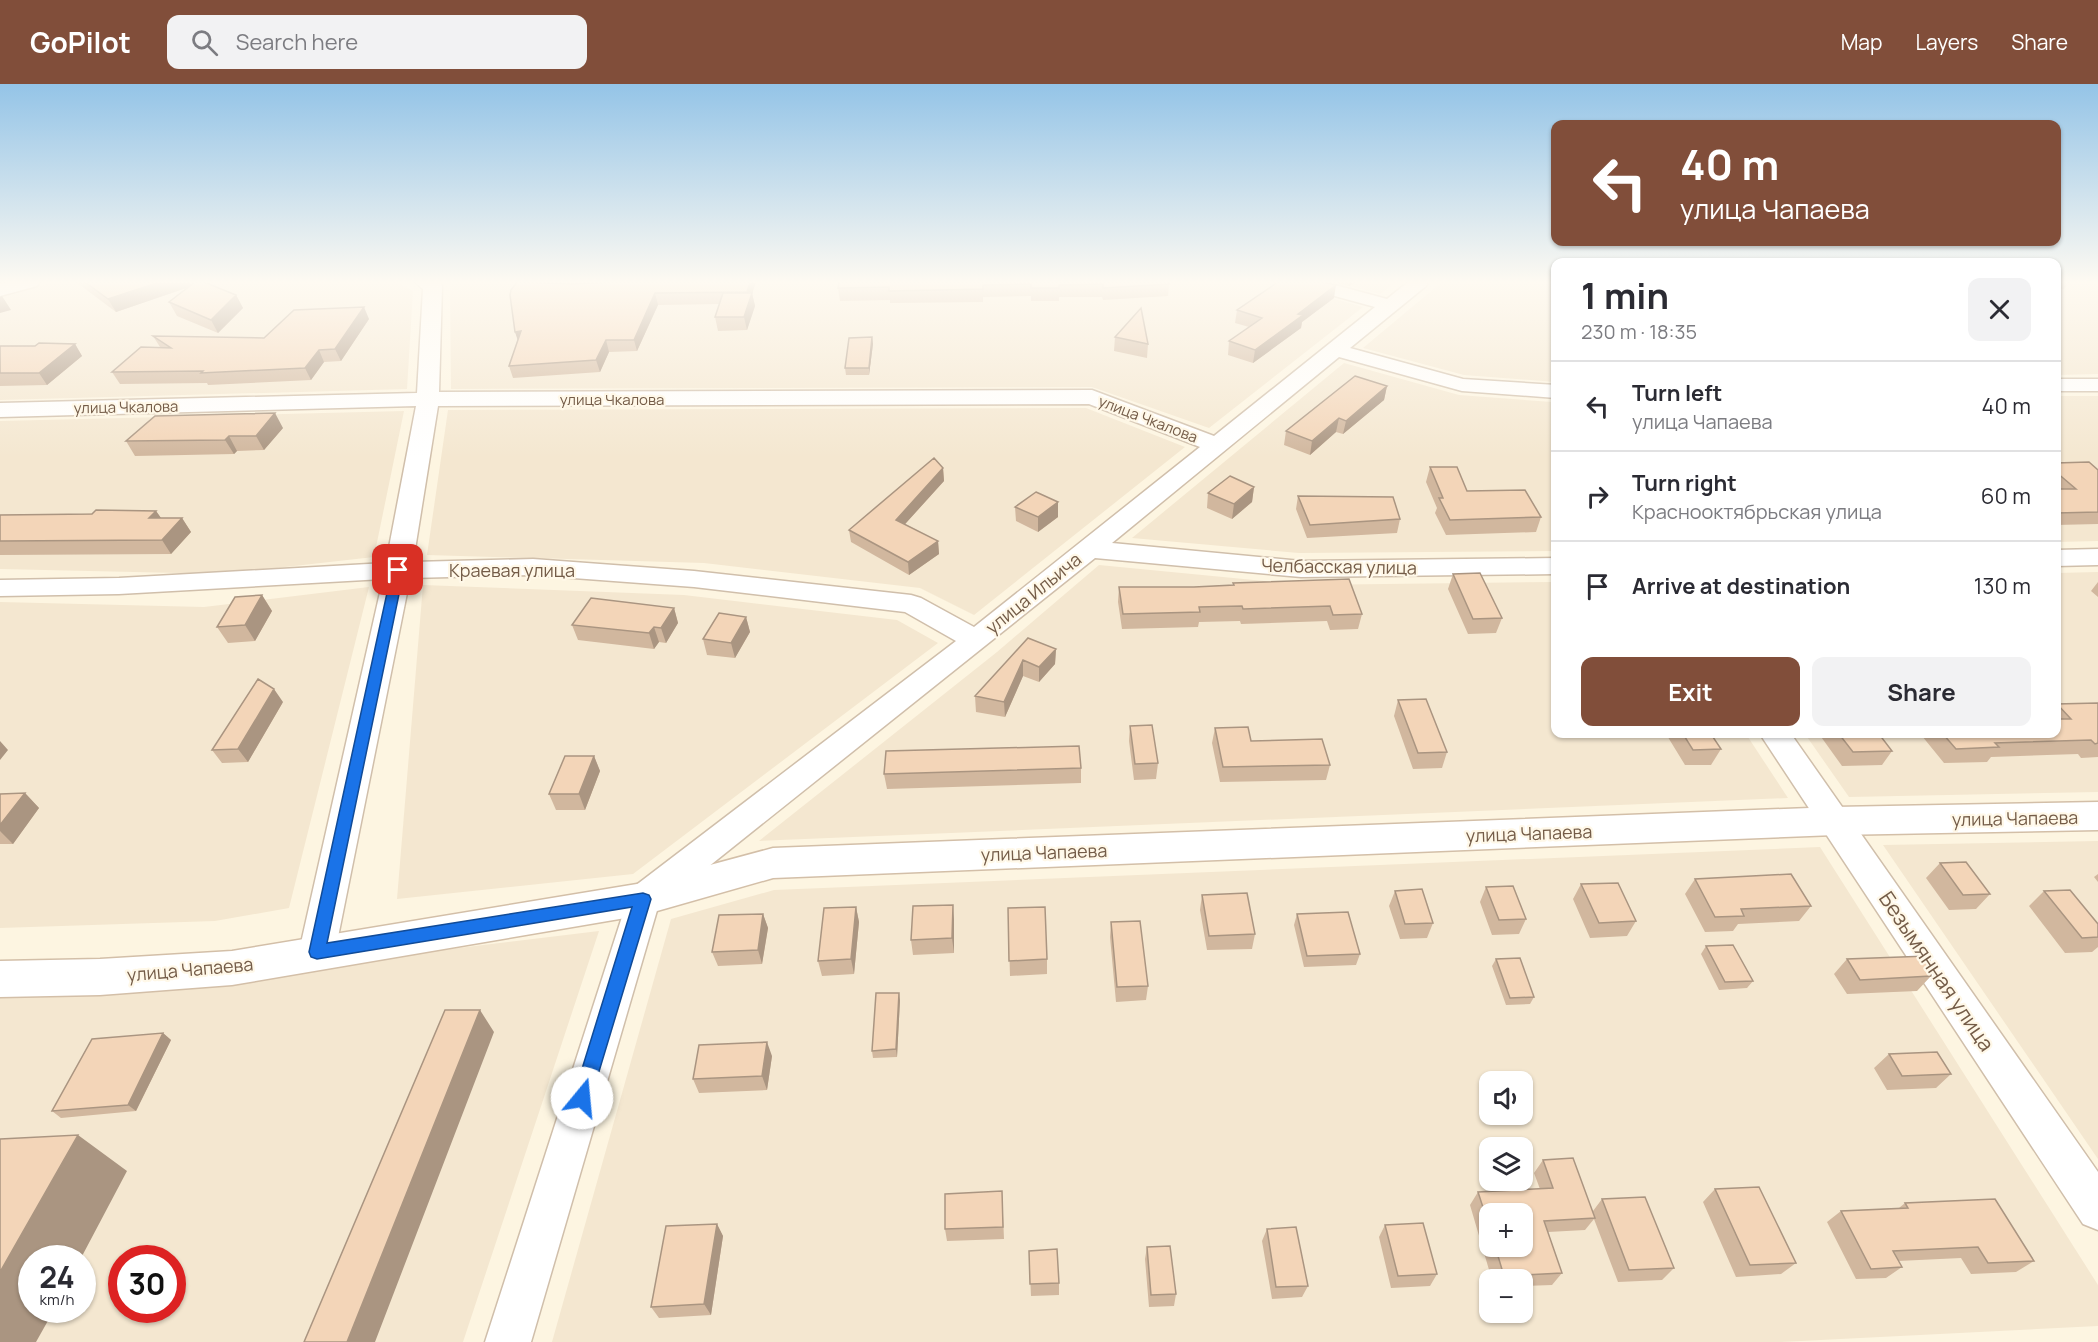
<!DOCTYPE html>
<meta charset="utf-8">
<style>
:root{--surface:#fff;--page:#f2f2f3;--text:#2b2b33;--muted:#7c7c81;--line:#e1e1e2;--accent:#814e3a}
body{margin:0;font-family:Manrope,sans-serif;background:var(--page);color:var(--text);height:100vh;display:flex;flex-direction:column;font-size:22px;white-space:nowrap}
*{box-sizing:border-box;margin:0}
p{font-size:20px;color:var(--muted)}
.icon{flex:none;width:33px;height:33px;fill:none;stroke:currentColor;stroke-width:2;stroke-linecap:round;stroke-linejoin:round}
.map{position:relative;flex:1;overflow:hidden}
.side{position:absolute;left:1551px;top:174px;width:510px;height:480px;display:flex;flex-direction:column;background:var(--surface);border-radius:12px;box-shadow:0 2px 4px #0004}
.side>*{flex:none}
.top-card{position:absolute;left:1551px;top:36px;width:510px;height:126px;border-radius:12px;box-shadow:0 2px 4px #0004;background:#814e3a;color:#fff;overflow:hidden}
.controls{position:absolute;left:1479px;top:987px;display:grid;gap:12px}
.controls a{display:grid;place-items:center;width:54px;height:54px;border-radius:12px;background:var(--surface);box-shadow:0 2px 4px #0004;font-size:30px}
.speed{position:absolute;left:18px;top:1161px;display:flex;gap:12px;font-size:30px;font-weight:700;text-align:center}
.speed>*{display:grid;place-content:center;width:78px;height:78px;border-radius:50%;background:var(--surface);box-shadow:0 2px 4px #0004;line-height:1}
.speed small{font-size:15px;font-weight:400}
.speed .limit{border:9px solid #d22;background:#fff;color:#111}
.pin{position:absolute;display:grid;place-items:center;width:51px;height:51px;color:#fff;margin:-26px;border-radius:12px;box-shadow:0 3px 9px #0006}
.me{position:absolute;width:66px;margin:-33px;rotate:17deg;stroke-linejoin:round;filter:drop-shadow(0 0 4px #0008)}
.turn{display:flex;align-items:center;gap:21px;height:126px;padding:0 30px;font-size:27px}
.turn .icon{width:78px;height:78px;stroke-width:2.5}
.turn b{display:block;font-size:42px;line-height:51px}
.round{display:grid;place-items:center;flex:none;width:63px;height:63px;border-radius:12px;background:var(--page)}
.head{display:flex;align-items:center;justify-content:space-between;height:102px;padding:0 30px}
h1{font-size:36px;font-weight:700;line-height:45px}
.action{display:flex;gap:12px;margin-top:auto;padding:12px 30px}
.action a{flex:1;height:69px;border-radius:12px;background:var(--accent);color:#fff;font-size:24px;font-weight:700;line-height:69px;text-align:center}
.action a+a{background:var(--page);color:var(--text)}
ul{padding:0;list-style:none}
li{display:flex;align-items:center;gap:18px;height:90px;padding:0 30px;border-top:2px solid var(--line)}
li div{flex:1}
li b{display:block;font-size:22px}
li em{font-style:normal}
header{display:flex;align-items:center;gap:36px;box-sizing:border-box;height:84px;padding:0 30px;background:var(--accent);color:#fff}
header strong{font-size:28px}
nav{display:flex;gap:33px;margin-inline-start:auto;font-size:21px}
.search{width:420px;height:54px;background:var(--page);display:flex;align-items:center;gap:15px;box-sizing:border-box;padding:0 21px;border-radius:12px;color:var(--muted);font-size:22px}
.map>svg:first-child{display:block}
.residential{fill:#f4e7d0;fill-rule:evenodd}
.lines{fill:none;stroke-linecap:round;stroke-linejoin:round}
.minor-casing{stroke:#d0bfab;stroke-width:3}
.secondary-casing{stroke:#d3bfa8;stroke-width:3}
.minor{fill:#fff;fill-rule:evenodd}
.secondary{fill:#fff;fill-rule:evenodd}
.wall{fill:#d1b79e;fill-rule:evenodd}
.shaded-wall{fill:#aa9581}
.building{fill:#f3d5b8;stroke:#aa9581;stroke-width:1.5}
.route{fill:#1a73e8;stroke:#114b97;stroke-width:1.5}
.labels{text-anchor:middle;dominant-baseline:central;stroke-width:4.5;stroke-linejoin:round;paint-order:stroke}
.far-street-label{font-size:15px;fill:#745c48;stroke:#fff8e8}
.street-label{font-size:18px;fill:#745c48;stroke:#fff8e8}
.near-street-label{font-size:21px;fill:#745c48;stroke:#fff8e8}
</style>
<header>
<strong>GoPilot</strong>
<div class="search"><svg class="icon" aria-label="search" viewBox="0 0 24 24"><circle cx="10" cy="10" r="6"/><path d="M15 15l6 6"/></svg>Search here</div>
<nav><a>Map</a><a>Layers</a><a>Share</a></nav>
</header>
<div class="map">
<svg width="2098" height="1258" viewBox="0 0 2098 1258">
<rect width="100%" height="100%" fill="#fdf5e1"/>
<path class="residential" d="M54,198H396L413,207L407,305L0,316V213Z
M450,198H1276L1363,223L1209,344L1092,303L451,305Z
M1335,198H1396L1380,210Z
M1442,198H1555V298L1464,291L1363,264Z
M2056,198H2098V290L2057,291Z
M1344,279L1459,311L1552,318L1555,324V467L1299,469L1132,454Z
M2056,312H2098V457L2057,458Z
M1086,324L1185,363L974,531L920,504L704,479L427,471L448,326Z
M404,327L374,473L224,490L0,485V337Z
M1099,481L1305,501L1555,498L1556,650H1746L1788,714L759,757L997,568Z
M2098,488V708L1849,713L1805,650H2056L2057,489Z
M423,501L684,511L897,536L938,559L633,790L397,815Z
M369,503L289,824L215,837L0,844V518L204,523Z
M2098,757V1075L1883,761Z
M1820,763L2098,1201V1242L1781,1258H552L671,835L774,806ZM1490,998H1522V1030H1490ZM1490,1064H1522V1096H1490ZM1490,1130H1522V1162H1490ZM1490,1196H1522V1228H1490Z
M599,847L463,1258H0V911L90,909ZM32,1174H82V1226H32ZM122,1174H172V1226H122Z"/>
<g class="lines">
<g class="minor-casing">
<path id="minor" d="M415,198H439L442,202L439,308L1092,306L1214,352L1375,223L1298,202L1296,198H1324L1387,215L1408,198H1428L1426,202L1350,264L1463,295L1556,301V314L1462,307L1339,273L1112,459L1301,477L1556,474V490L1301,493L1095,474L658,823L531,1258H485L631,805L956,557L905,528L694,503L533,491L410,494L335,868L330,879L317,883L304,879L299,868L383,495L119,510L0,512V496L119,494L386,479L416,322L0,333V319L417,309L423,205ZM1089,320L1200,363L974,543L921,514L911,511L694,487L533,475L413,478L438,322Z
M2056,295H2098V307H2056Z
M2098,465V481L2056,482V466Z
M1760,650H1791L2098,1088V1146L2083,1140Z"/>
</g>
<g class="secondary-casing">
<path id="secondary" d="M8,198H40L37,202L0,212V200Z
M2098,718V746L1835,751L773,794L643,831L232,901L100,911L0,913V877L100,875L232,867L643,799L773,764L1835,723Z"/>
</g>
<use href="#minor" class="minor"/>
<use href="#secondary" class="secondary"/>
</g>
<path class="wall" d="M76,198H189L191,201L236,211L243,224L218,249L177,232L169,218L189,203L116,228Z
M616,198H756L752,209L755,222L747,246L718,247L715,233L720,220L658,221L637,267L609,268L600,288L513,294L509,282L518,255L515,248L572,200Z
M839,198L1169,200L1168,212L1103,216L1102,213H1059V217H1031V212L983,213V218L890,219V216L840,217L838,204Z
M1331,198H1356L1349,202Z
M2056,198H2069L2064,205L2056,206Z
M1334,214L1302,238L1301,244L1253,279L1228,271L1229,257L1249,243L1235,239L1237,226Z
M369,235L341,277L324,278L311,296L208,301L207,299L120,300L112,288L160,263L153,252L264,254Z
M872,253L873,260L869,291H846L845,284Z
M1115,253L1148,260L1147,274L1114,267Z
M75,260L82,272L47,301L0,302V262H35Z
M1387,302L1384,316L1343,350L1336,348L1310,371L1284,361L1286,347Z
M283,344L264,366L237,367L234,370L135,372L126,357Z
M2056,379L2098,386V440L2056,441Z
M1430,383L1467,407L1541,433L1536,448L1446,451L1435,429L1437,424L1426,398Z
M943,384L944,397L905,440L938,457L939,470L909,491L851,458L849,446Z
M1254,403L1252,418L1232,435L1207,424L1208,409Z
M1298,412L1400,435L1397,449L1307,454L1296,425Z
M1015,423L1058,433L1038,448L1016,437Z
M156,427L161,434H182L191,448L171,470L0,471V431H56Z
M1453,490L1502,534L1496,549L1468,550L1448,505Z
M2098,498V513L2091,507Z
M1233,499L1362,530L1358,545L1330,546L1327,537L1241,540L1240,537L1199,538L1198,543L1122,545L1118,518L1119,503H1194L1233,501Z
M262,511L272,527L255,557L228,559L217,543Z
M674,524L678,539L666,559L659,558L654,565L578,556L572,541Z
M746,533L750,548L735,574L707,571L703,555Z
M1028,554L1056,565L1055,580L1039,598L1023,592L1005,633L976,628L975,612Z
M1398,616L1447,668L1442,684L1413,685L1394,632Z
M283,618L248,678L222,679L212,666Z
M2098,619V673L2081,674L2078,670L1991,673L1987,678L1944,679L1922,652L1924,650H2056L2057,620Z
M1130,642L1158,679L1156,695L1134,696L1129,657Z
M1215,644L1251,657L1330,681L1326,696L1220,698L1212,659Z
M1666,650H1711L1721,665L1711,681H1685Z
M1819,650H1879L1892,667L1882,681L1842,682Z
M594,672L600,687L585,726H556L549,710Z
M1081,684V699L887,705L884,690Z
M25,709L39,724L13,760H0V710Z
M1940,779L1990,810L1976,825L1949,826L1926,794Z
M2098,790V798L2094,793Z
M1695,795L1811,822L1799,837L1738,840L1733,847L1705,848L1685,810Z
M1581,800L1636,837L1627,852L1590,854L1573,815Z
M1486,803L1526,835L1519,850L1492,851L1480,818Z
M1395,807L1433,839L1427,854L1400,855L1389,822Z
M2044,807L2098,840V863L2092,868L2065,869L2029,822Z
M1202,811L1255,850L1252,865L1207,866L1200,826Z
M856,823L859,838L854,890L822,892L818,877Z
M1008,824L1047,875V890L1010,892Z
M763,830L768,844L762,880L718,882L712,868Z
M1297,830L1360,870L1356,881L1304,883L1294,841Z
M954,835V869L913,871L911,856Z
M1111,838L1148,902L1146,916L1116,918L1110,853Z
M1706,862L1753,897L1747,904L1719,906L1701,870Z
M1496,875L1534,913L1530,920L1506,921L1492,882Z
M1847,875L1931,892L1917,907L1847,910L1834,890Z
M900,916L897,973L873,974L872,967Z
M163,949L171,956L136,1027L61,1034L52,1027Z
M1889,970L1951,990L1936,1004L1887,1006L1874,984Z
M772,972L767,1006L699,1009L693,995Z
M1543,1076L1593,1127L1602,1115L1674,1184L1662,1196L1618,1198L1594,1135L1585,1146L1548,1148L1562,1189L1552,1201L1522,1202V1196H1492L1470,1121L1478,1108L1540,1105L1534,1089ZM1490,1130L1522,1162H1490Z
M1715,1105L1796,1179L1781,1190L1736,1193L1703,1118Z
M1002,1107L1004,1155L947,1157L945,1145Z
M1905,1119L2034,1177L2016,1188L1971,1190L1961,1174L1898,1177L1902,1183L1886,1194L1856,1195L1827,1138L1841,1127L1899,1124Z
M717,1140L723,1152L711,1231L659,1234L651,1223Z
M1385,1141L1437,1190L1430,1202L1391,1204L1379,1153Z
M1267,1145L1308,1202L1302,1213L1272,1215L1262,1157Z
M1147,1163L1176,1210L1174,1222L1149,1223L1145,1175Z
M1029,1167L1059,1199V1211L1031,1212Z"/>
<path class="shaded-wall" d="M160,198H189L192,202L116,228L108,215Z
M750,198H756L749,219L747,208Z
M1350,198H1356L1349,202Z
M1336,201L1334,214L1302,238L1301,244L1253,279L1255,266L1298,230Z
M655,209L658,221L637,267L634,256Z
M752,209L755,222L747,246L744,233Z
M236,211L243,224L218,249L211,236Z
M2,212L11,226L0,229V213Z
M364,223L369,235L341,277L335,265Z
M521,247L519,260L515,248Z
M872,253L873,260L869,291V284Z
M606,256L609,268L600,288L596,276Z
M75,260L82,272L47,301L39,289Z
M319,266L324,278L311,296L305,284Z
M1387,302L1384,316L1343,350L1346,337Z
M275,329L283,344L264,366L256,352Z
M1339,334L1336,348L1310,371L1312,357Z
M229,352L237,367L234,370L225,356Z
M943,384L944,397L897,449L896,436Z
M1254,403L1252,418L1232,435L1234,420Z
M1058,418V433L1038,448V433Z
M156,427L166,441L149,434Z
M182,434L191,448L171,470L162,456Z
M938,457L939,470L909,491L908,478Z
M262,511L272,527L255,557L245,541Z
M674,524L678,539L666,559L661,544Z
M746,533L750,548L735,574L731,559Z
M654,543L659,558L654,565L649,549Z
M1056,565L1055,580L1039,598V583Z
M1023,576V592L1005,633L1004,618Z
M274,605L283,618L248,678L238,665Z
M0,657L8,666L0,676Z
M594,672L600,687L585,726L579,710Z
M25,709L39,724L13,760L0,747V741Z
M953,821L954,835V869L952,854Z
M856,823L859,838L854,890L851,875Z
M763,830L768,844L762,880L758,866Z
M899,909L900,916L897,973L896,965Z
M480,926L494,948L375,1258H347Z
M163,949L171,956L136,1027L128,1021Z
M767,958L772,972L767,1006L762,992Z
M78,1051L127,1087L81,1174H32V1226H54L36,1258H0V1188Z
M717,1140L723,1152L711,1231L704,1220Z"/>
<path class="building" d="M85,198H160L108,215Z
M195,198H204L236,211L211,236L169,218Z
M517,198L572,200L616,198H750L747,208L655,209L634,256H606L596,276L509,282L521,247L515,248L510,211L511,206Z
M839,198H1168L1169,200L1103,204V200L1059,201V204H1031V200L983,201V205L889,207V203L838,204Z
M1278,198H1322L1336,201L1298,230L1303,231L1255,266L1229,257L1262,234L1237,226Z
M723,209H752L744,233H715Z
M364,223L335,265L319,266L305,284L201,289L203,287L112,288L141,263L171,264L153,252L264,254L294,226Z
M1141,224L1148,260L1115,253Z
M872,253L869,284H845L849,254Z
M39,259L75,260L39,289H0V262H35Z
M1355,292L1387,302L1346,337L1339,334L1312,357L1286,347Z
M275,329L256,352H229L225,356L126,357L155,332Z
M934,374L943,384L896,436L938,457L908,478L849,446Z
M2089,378L2098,386V428L2056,429V405H2076L2056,388V379Z
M1430,383H1457L1467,407L1525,406L1541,433L1450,436L1439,414H1443Z
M1230,392L1254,403L1234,420L1208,409Z
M1036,408L1058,418L1038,433L1015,423Z
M1298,412L1393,413L1400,435L1310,441Z
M96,426L156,427L149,434H182L162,456L0,457V431L92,430Z
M1480,489L1502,534L1473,535L1453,490Z
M1349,495L1362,530L1333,531L1330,522L1243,525L1242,522L1199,523L1200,528L1123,530L1119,503H1194L1234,501L1233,499Z
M262,511L245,541L217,543L235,513Z
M591,514L674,524L661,544L654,543L649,549L572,541Z
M719,529L746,533L731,559L703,555Z
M1028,554L1056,565L1039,583L1023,576L1004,618L975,612Z
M258,595L274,605L238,665L212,666Z
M1426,615L1447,668L1418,669L1398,616Z
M2098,619V659L2095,660L2091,656L1995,659L1999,663L1956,665L1943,650H2056V635H2071L2057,620Z
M1152,641L1158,679L1135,680L1130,642Z
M1248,643L1251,657L1322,655L1330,681L1223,683L1215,644Z
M1683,650H1711L1721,665L1693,666Z
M1839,650H1879L1892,667L1853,668Z
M1079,662L1081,684L884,690L886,667Z
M565,672H594L579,710H549Z
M25,709L0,741V710Z
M1966,778L1990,810L1963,811L1940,779Z
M1791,790L1811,822L1741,825L1744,832L1715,833L1695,795Z
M1618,799L1636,837L1599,839L1581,800Z
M1513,802L1526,835L1499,836L1486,803Z
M1422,805L1433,839L1405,840L1395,807Z
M2070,806L2098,840V853L2082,854L2044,807Z
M1247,809L1255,850L1209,852L1202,811Z
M953,821L952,854L911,856L913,822Z
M856,823L851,875L818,877L824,824Z
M1045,823L1047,875L1009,877L1008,824Z
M1348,828L1360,870L1307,872L1297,830Z
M763,830L758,866L712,868L719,831Z
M1140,837L1148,902L1117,903L1111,838Z
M1733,861L1753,897L1725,898L1706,862Z
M1928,872L1930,876L1931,892L1860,896L1847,875Z
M1520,874L1534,913L1510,914L1496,875Z
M876,909H899L896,965L872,967Z
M445,926H480L347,1258H304Z
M163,949L128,1021L52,1027L92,955Z
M767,958L762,992L693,995L699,961Z
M1937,968L1951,990L1902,992L1889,970Z
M78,1051L0,1188V1055Z
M1573,1074L1595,1134L1544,1137L1562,1189L1504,1192L1495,1162H1522V1130H1490V1145L1478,1108L1553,1104L1543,1076Z
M1759,1103L1796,1179L1750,1181L1715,1105Z
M1002,1107L1003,1143L945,1145V1110Z
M1645,1113L1674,1184L1629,1186L1602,1115Z
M1995,1115L2034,1177L1988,1179L1978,1163L1893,1167L1902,1183L1871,1185L1841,1127L1908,1124L1905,1119Z
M1423,1139L1437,1190L1398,1192L1385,1141Z
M717,1140L704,1220L651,1223L666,1142Z
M1296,1143L1308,1202L1276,1203L1267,1145Z
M1170,1162L1176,1210L1151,1211L1147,1163Z
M1057,1165L1059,1199L1030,1200L1029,1167Z"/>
<linearGradient id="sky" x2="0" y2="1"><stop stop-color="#94c4e7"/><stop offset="0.53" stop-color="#fefaf2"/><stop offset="1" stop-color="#fefaf2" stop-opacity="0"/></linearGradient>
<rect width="2098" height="374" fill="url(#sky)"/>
<path class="route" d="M398,483L404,486L327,859L643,809L649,811L651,815L591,1014L588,1021L582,1023L576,1021L573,1014L632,823L317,875L311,873L309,868L392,486Z"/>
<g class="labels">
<g class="far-street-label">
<text x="612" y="315">улица Чкалова</text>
<text transform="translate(126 323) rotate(-1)">улица Чкалова</text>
<text transform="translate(1148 335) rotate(21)">улица Чкалова</text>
</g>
<g class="street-label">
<text transform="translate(1339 482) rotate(1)">Челбасская улица</text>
<text x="512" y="486">Краевая улица</text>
<text transform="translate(1033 509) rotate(-39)">улица Ильича</text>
<text transform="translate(2015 734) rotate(-1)">улица Чапаева</text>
<text transform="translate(1529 749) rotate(-2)">улица Чапаева</text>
<text transform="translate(1044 768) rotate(-2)">улица Чапаева</text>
<text transform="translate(190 885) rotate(-5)">улица Чапаева</text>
</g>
<g class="near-street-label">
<text transform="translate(1937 887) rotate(56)">Безымянная улица</text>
</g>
</g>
</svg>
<div class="controls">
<a><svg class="icon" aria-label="sound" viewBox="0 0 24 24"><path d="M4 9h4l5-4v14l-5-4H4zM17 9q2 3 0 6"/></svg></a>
<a><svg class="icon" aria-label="layers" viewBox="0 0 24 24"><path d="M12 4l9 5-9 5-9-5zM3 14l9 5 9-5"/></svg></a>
<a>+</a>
<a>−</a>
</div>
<div class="speed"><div>24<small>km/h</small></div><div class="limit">30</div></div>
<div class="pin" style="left:398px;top:486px;background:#d93025"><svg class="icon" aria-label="arrive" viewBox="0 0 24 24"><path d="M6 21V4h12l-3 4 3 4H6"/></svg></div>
<svg class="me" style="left:582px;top:1014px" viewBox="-20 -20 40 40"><circle r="19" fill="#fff"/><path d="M0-13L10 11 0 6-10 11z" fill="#1a73e8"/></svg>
<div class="top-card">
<div class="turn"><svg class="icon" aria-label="left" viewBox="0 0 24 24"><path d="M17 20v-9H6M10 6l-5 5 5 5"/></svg><div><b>40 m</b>улица Чапаева</div></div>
</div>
<section class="side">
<div class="head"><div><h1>1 min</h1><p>230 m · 18:35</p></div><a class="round"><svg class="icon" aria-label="close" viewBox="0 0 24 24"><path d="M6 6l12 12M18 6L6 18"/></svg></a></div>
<ul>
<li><svg class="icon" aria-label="left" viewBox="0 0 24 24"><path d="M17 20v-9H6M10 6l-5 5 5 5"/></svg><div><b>Turn left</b><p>улица Чапаева</p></div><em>40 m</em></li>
<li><svg class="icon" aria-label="right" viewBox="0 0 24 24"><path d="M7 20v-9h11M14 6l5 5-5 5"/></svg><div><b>Turn right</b><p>Краснооктябрьская улица</p></div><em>60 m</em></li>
<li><svg class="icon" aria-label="arrive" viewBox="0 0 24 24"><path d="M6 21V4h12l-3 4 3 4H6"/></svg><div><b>Arrive at destination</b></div><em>130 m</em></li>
</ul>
<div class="action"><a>Exit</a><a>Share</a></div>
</section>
</div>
